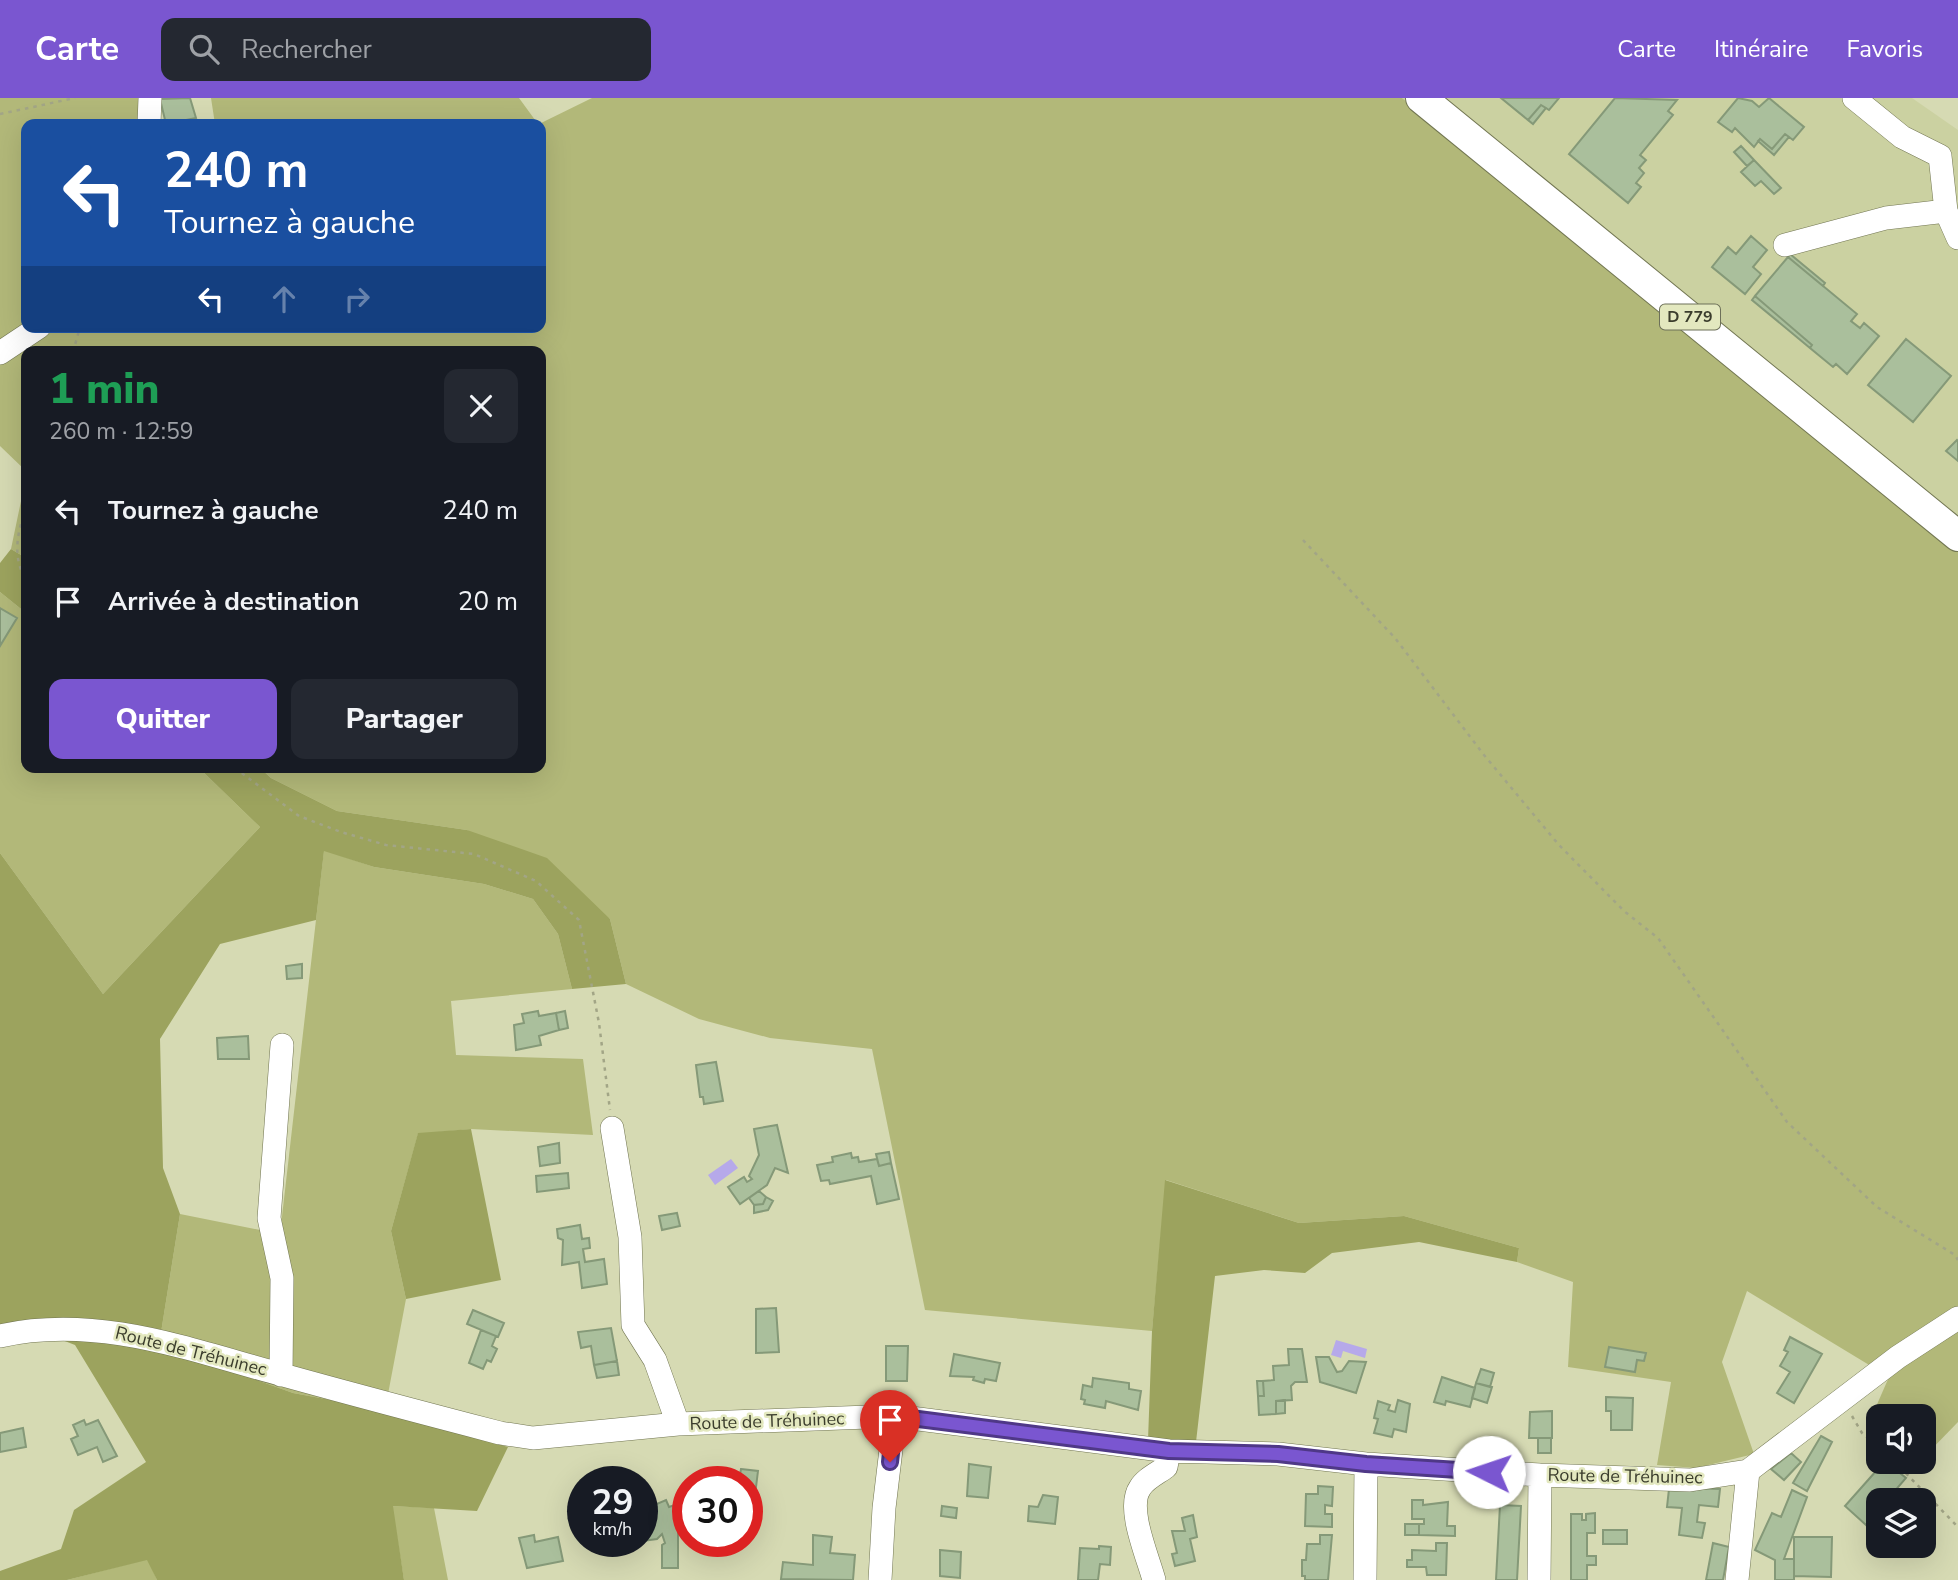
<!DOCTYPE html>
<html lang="fr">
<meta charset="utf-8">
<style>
:root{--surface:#171b24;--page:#242831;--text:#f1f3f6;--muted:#9ea1a6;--accent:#7a56d0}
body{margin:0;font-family:"Nunito Sans",sans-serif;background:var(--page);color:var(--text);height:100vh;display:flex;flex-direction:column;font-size:26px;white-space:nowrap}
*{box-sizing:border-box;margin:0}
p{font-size:23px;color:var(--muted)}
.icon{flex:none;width:38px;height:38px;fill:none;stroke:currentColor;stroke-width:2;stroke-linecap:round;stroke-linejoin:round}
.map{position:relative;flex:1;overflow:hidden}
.sheet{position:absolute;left:21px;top:248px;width:525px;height:427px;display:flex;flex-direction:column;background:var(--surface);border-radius:14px;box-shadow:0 7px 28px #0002}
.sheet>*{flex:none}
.hud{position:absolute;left:21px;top:21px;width:525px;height:214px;border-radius:14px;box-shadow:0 7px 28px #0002;background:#1a4fa0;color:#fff;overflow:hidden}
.controls{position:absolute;left:1866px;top:1306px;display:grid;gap:14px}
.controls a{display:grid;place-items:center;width:70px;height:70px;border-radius:14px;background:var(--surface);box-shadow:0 7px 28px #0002;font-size:35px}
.speed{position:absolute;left:567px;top:1368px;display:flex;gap:14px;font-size:35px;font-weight:700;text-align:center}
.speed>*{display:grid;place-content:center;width:91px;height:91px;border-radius:50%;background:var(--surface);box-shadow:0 7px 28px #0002;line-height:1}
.speed small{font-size:18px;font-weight:400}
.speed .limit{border:10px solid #d22;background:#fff;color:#111}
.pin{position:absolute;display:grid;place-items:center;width:60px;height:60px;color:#fff;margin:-72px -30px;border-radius:50% 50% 50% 0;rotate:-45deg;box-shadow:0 0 7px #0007}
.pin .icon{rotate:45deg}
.me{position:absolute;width:77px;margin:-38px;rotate:274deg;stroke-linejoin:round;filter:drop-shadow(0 0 5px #0008)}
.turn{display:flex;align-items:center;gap:24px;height:147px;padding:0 28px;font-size:32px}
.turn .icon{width:91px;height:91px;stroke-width:2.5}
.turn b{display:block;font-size:49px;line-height:60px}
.lanes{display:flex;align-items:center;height:66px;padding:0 28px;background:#0003;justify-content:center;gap:35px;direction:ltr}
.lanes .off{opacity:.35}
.round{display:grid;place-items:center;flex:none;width:74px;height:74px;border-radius:14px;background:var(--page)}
.head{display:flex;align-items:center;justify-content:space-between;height:119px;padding:0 28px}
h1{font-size:42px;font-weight:800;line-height:52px;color:#1e9e55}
.button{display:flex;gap:14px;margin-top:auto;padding:14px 28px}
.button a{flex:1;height:80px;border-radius:14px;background:var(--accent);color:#fff;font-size:28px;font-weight:800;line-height:80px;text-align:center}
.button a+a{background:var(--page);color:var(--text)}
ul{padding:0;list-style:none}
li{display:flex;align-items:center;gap:21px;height:91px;padding:0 28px}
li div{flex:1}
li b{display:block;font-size:26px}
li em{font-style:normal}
header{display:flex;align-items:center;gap:42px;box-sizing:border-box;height:98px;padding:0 35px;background:var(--accent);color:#fff}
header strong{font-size:33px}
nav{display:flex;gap:38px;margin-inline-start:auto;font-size:24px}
.search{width:490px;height:63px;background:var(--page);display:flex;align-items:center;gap:18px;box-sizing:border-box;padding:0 24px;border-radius:14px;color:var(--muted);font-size:26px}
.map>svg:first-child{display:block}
.built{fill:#cbd1a1}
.green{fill:#b2b879}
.forest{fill:#9ca35e}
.water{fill:#b6a9ea}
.building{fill:#aabf9c;stroke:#859978;stroke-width:2}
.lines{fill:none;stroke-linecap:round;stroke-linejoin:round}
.minor-casing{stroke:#727652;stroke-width:24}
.major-casing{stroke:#727652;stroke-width:32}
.path{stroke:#a2a586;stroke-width:2.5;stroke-dasharray:3.5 5;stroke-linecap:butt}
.minor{stroke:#fff;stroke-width:23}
.major{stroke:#fff;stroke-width:30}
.route-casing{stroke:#4f3887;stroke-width:18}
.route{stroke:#7a56d0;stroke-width:12}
.labels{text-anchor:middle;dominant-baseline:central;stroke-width:5;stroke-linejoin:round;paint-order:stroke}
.shield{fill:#e3e8bf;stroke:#6d7059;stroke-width:2}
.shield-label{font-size:16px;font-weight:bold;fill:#3b3d2d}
.street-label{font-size:18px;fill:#3b3d2d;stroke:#e3e8bf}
</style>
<header>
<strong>Carte</strong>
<div class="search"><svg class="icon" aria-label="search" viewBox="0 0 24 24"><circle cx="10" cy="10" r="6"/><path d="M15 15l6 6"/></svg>Rechercher</div>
<nav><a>Carte</a><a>Itinéraire</a><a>Favoris</a></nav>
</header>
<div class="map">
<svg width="1958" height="1482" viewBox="0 0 1958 1482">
<rect width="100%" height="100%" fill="#d6dab3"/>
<path class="built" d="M1402,0H1912L1958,32V453Z"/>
<path class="green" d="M0,0H141V26H26V229H541L539,26L592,0H1402L1958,453V1324L1923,1360V1318H1878V1336L1868,1327L1889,1279L1747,1193L1722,1264L1754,1356L1696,1370L1657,1367L1671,1284L1568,1269L1573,1184L1517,1164L1519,1150L1404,1118L1299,1125L1166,1082L1152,1233L925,1212L872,951L770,940L699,921L626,886L610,821L467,732L337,713L271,680L260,670H541V254H26V373L0,348Z
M211,0H519L538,26H215Z
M26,379V460L11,451Z
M0,494L26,515V670H199L260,729L103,896L0,755Z
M324,752L374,769L484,786L533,801L558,836L572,891L451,903L456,957L583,961L593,1037L471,1031L418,1036L391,1133L406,1201L385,1312L293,1295L159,1247L180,1116L280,1136Z
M392,1408L434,1410L448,1482H404Z
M148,1461L157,1482H67Z"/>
<path class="forest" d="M11,451L26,460V515L0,494V465Z
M199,670H260L271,680L337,713L467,732L547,760L610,821L626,886L572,891L558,836L533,801L484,786L374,769L324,753L316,822L220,846L160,941L163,1070L180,1116L159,1247L293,1295L385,1312L508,1349L477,1413L393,1408L404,1482H157L147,1462L67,1482H0V1473L61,1451L74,1412L146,1364L75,1247L21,1226L0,1228V755L103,896L260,729Z
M471,1031L501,1182L406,1201L391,1133L418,1035Z
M1165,1082L1299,1125L1404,1118L1519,1150L1517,1164L1419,1144L1332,1155L1305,1175L1264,1172L1215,1178L1196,1344L1148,1342L1152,1233Z"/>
<path class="water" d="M731,1061L738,1070L715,1087L708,1077Z
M1336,1242L1367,1251L1365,1260L1343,1253L1341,1260L1331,1257Z"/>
<path class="building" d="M190,0L196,20L166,26L160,1Z
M1501,0H1559L1549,12L1541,7L1528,22Z
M1615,0L1677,2L1668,13L1673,17L1640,57L1646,62L1639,70L1644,75L1636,85L1641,89L1628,105L1569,56Z
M1738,0L1752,3L1759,9L1769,0L1804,29L1793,42L1785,36L1772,51L1760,41L1754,49L1735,30L1732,34L1718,24Z
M1541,7L1546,10L1533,26L1528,22Z
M1785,36L1789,39L1774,57L1758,43L1760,41L1772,51Z
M1741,48L1754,62L1747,68L1734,54Z
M1754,62L1781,90L1774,96L1761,83L1755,88L1741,74Z
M1751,138L1767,152L1753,169L1761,176L1745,196L1712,169L1728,149L1736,156Z
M1790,156L1825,185L1823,188L1788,159Z
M1788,159L1857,216L1851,223L1860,230L1864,225L1879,238L1847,276L1836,266L1833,269L1810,250L1812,247L1755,198Z
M1755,198L1812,247L1810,250L1752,202Z
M1906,241L1951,278L1913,324L1868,287Z
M1957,342L1958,343V363L1946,353Z
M0,510L17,520L0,548Z
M302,866V880L287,881L286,868Z
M538,913L539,918L556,915L559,932L539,938L541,947L516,952L514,927L524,925L522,916Z
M565,913L568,930L559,932L556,915Z
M248,938L249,961H218L217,940Z
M716,964L723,1003L704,1006L703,999H700L696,967Z
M777,1027L788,1075L775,1070L767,1087L740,1106L728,1089L744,1079L747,1084L752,1081L749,1078L759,1057L754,1031Z
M559,1045L560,1065L540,1068L538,1049Z
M889,1054L891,1065L879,1068L876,1056Z
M851,1055L852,1060L858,1059L859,1064L877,1061L879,1068L891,1065L899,1101L877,1106L871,1078L830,1086L829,1082L821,1083L817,1067L833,1064L832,1059Z
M568,1075L569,1090L537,1094L536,1078Z
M759,1093L766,1099L763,1106L754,1107L749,1100Z
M766,1099L773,1103L768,1112L754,1115V1107L763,1106Z
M677,1115L680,1128L662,1132L659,1118Z
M580,1127L582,1141L589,1140L590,1150L583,1151L585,1164L604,1161L607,1186L582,1190L579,1164L562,1167L563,1142L558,1140L557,1131Z
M776,1210L779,1254L756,1255V1211Z
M473,1212L504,1225L498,1239L467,1226Z
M611,1230L617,1263L594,1267L591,1248L581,1250L578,1234Z
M481,1232L496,1238L492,1248L497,1251L491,1264L487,1262L483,1271L469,1265Z
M1790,1239L1822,1256L1794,1305L1777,1295L1790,1274L1780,1268L1788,1254L1784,1252Z
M886,1248H908L907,1283H886Z
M1609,1249L1646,1255L1644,1263L1637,1262L1635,1274L1605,1269Z
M1288,1251H1302L1307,1284H1295L1291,1288L1292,1302L1276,1303V1316L1259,1317L1258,1298H1264L1263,1283L1274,1282L1273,1268L1289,1267Z
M954,1256L1000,1265L996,1283L985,1281L984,1285L973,1282L974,1279L950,1278Z
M1316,1259H1329L1337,1274L1342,1273L1349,1263L1366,1264L1356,1295L1320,1284Z
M617,1263L619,1277L597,1280L594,1267Z
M1481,1271L1494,1275L1490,1289L1476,1285Z
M1442,1279L1475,1290L1470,1309L1446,1303L1445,1307L1434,1304Z
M1093,1280L1129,1285V1291L1141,1293L1138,1312L1106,1303L1105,1310L1084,1306L1085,1302L1081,1301L1083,1287L1092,1289Z
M1257,1283H1263L1264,1298H1258Z
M1476,1285L1492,1289L1487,1305L1472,1300Z
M1606,1299L1633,1300L1632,1332H1611V1313H1606Z
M1285,1302V1315L1276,1316V1303Z
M1398,1302L1410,1306L1406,1334L1394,1331L1392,1339L1374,1335L1378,1321L1374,1320L1378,1303L1390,1307L1388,1312L1395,1314Z
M1552,1313V1340H1529L1530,1314Z
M84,1322L86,1327L98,1322L117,1358L103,1364L97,1349L78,1357L71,1341L78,1338L73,1327Z
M23,1330L26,1349L0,1354V1335Z
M1821,1338L1832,1344L1807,1393L1793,1385Z
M1538,1340H1551V1355H1538Z
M1791,1355L1801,1364L1784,1382L1771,1371Z
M1885,1363L1906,1380L1887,1402H1878V1413L1866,1427L1845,1408Z
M969,1366L991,1369L988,1400L967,1398Z
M741,1371L758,1373L754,1405L747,1404V1384H706L708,1373L739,1382Z
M1318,1388L1333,1389L1332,1408L1325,1407V1416H1332V1429L1305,1428L1306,1396H1318Z
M1686,1390L1720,1391L1718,1409L1699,1407L1697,1424L1705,1425L1702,1440L1679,1437L1682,1410L1667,1409L1669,1391Z
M1792,1392L1807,1399L1784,1461H1794V1482H1775V1462L1755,1452L1772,1415L1781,1419Z
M1043,1397L1058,1399L1055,1426L1028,1423L1029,1408L1038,1409Z
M666,1402L669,1409L678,1406V1470H662V1447L665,1445L662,1436L657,1441L643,1443L642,1440V1424L656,1419L652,1408Z
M1412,1402H1423V1407L1448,1404L1447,1428H1455V1438L1419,1437V1426H1424V1421H1412Z
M1500,1407L1521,1408L1517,1482H1496Z
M942,1408L957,1410L956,1420L941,1418Z
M1595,1415V1435H1587V1458H1596V1467H1587V1482H1571V1416H1582V1422H1586V1416Z
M1193,1417L1197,1439L1190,1441L1195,1463L1175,1468L1172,1456L1177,1455L1172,1433H1185L1182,1420Z
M1405,1426H1419V1437H1405Z
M1603,1432H1627V1446H1603Z
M534,1437L535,1444L558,1439L563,1463L527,1470L519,1440Z
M813,1437L832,1439L830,1455L855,1457L853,1482L781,1481L783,1464L813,1467Z
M1320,1437H1332L1328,1482H1305V1478H1302V1462H1306L1307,1446H1320Z
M1794,1439H1832L1831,1479L1794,1478Z
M1436,1445H1447L1446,1477H1427L1426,1469H1407V1462H1412V1452L1436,1453Z
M1713,1445L1729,1449L1723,1482H1706Z
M1099,1448L1111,1449L1110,1467L1100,1466L1098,1482H1078L1080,1450L1099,1451Z
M940,1452L961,1454L960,1480L940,1478Z"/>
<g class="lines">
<g class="minor-casing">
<path id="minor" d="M1854,0L1902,39L1940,58
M149,26L150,0
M1940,58L1946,113L1958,140
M1785,147L1886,120L1946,113
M0,255L39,229
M612,1030L630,1139L633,1227L655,1262L678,1326
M0,1238C97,1216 190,1252 283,1277C355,1297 427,1316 500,1335L533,1340L678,1326L895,1318L1169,1353L1278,1356L1366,1366L1540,1377L1690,1382L1748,1373L1898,1259L1958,1220
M281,1277L282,1180L269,1120L282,947
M880,1482L884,1410L895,1318
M1154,1482C1148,1459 1126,1410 1140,1390C1145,1381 1158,1375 1166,1369L1169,1353
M1365,1482L1366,1366
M1539,1482L1540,1377
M1737,1482L1748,1373"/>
</g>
<g class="major-casing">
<path id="major" d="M1421,0L1958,438"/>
</g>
<path class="path" d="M0,16L75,0
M73,254L80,229
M26,410C17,435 12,459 26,482
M1303,442L1395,540L1484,657L1559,747L1624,813L1658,840L1787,1024L1877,1109L1955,1157L1958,1162
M235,670L299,718L341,734L386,747L474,756L536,783L579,822L599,925L610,1012
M1852,1318L1862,1335L1878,1349
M1894,1363L1958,1429"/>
<use href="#minor" class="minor"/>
<use href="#major" class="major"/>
</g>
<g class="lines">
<g class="route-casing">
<path id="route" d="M890,1364L895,1318L1169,1353L1278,1356L1366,1366L1489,1374"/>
</g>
<use href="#route" class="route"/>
</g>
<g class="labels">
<rect class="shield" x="1660" y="206.5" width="60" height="25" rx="5"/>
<g class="shield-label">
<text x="1690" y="219">D 779</text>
</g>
<g class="street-label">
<text transform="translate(191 1253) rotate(14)">Route de Tréhuinec</text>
<text transform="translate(767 1323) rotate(-2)">Route de Tréhuinec</text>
<text transform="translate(1625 1378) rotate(1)">Route de Tréhuinec</text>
</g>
</g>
</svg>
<div class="controls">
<a><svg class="icon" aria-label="sound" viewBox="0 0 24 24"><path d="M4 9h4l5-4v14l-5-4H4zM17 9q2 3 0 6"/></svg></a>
<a><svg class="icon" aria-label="layers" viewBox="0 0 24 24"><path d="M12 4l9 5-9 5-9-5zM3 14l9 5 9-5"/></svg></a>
</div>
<div class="speed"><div>29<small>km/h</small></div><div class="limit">30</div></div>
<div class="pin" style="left:890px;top:1364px;background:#d93025"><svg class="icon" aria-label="arrive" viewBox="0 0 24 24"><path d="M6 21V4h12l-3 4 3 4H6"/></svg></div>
<svg class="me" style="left:1489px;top:1374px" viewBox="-20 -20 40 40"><circle r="19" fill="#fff"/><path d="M0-13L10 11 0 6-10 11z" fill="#7a56d0"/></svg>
<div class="hud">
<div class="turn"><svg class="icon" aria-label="left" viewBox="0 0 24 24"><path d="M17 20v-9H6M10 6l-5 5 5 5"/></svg><div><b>240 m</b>Tournez à gauche</div></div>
<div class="lanes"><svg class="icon" aria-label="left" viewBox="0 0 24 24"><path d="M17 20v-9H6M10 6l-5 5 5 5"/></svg><svg class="icon off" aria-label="ahead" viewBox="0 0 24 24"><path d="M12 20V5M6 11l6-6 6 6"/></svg><svg class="icon off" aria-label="right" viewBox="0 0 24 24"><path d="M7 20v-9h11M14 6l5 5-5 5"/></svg></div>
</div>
<section class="sheet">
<div class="head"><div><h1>1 min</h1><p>260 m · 12:59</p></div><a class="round"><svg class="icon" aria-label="close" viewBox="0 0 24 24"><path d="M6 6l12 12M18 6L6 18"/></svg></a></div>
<ul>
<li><svg class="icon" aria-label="left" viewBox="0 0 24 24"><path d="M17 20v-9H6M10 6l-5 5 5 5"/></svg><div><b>Tournez à gauche</b></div><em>240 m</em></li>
<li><svg class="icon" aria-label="arrive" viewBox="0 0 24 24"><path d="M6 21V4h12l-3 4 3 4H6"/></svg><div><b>Arrivée à destination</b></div><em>20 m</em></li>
</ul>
<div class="button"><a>Quitter</a><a>Partager</a></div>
</section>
</div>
